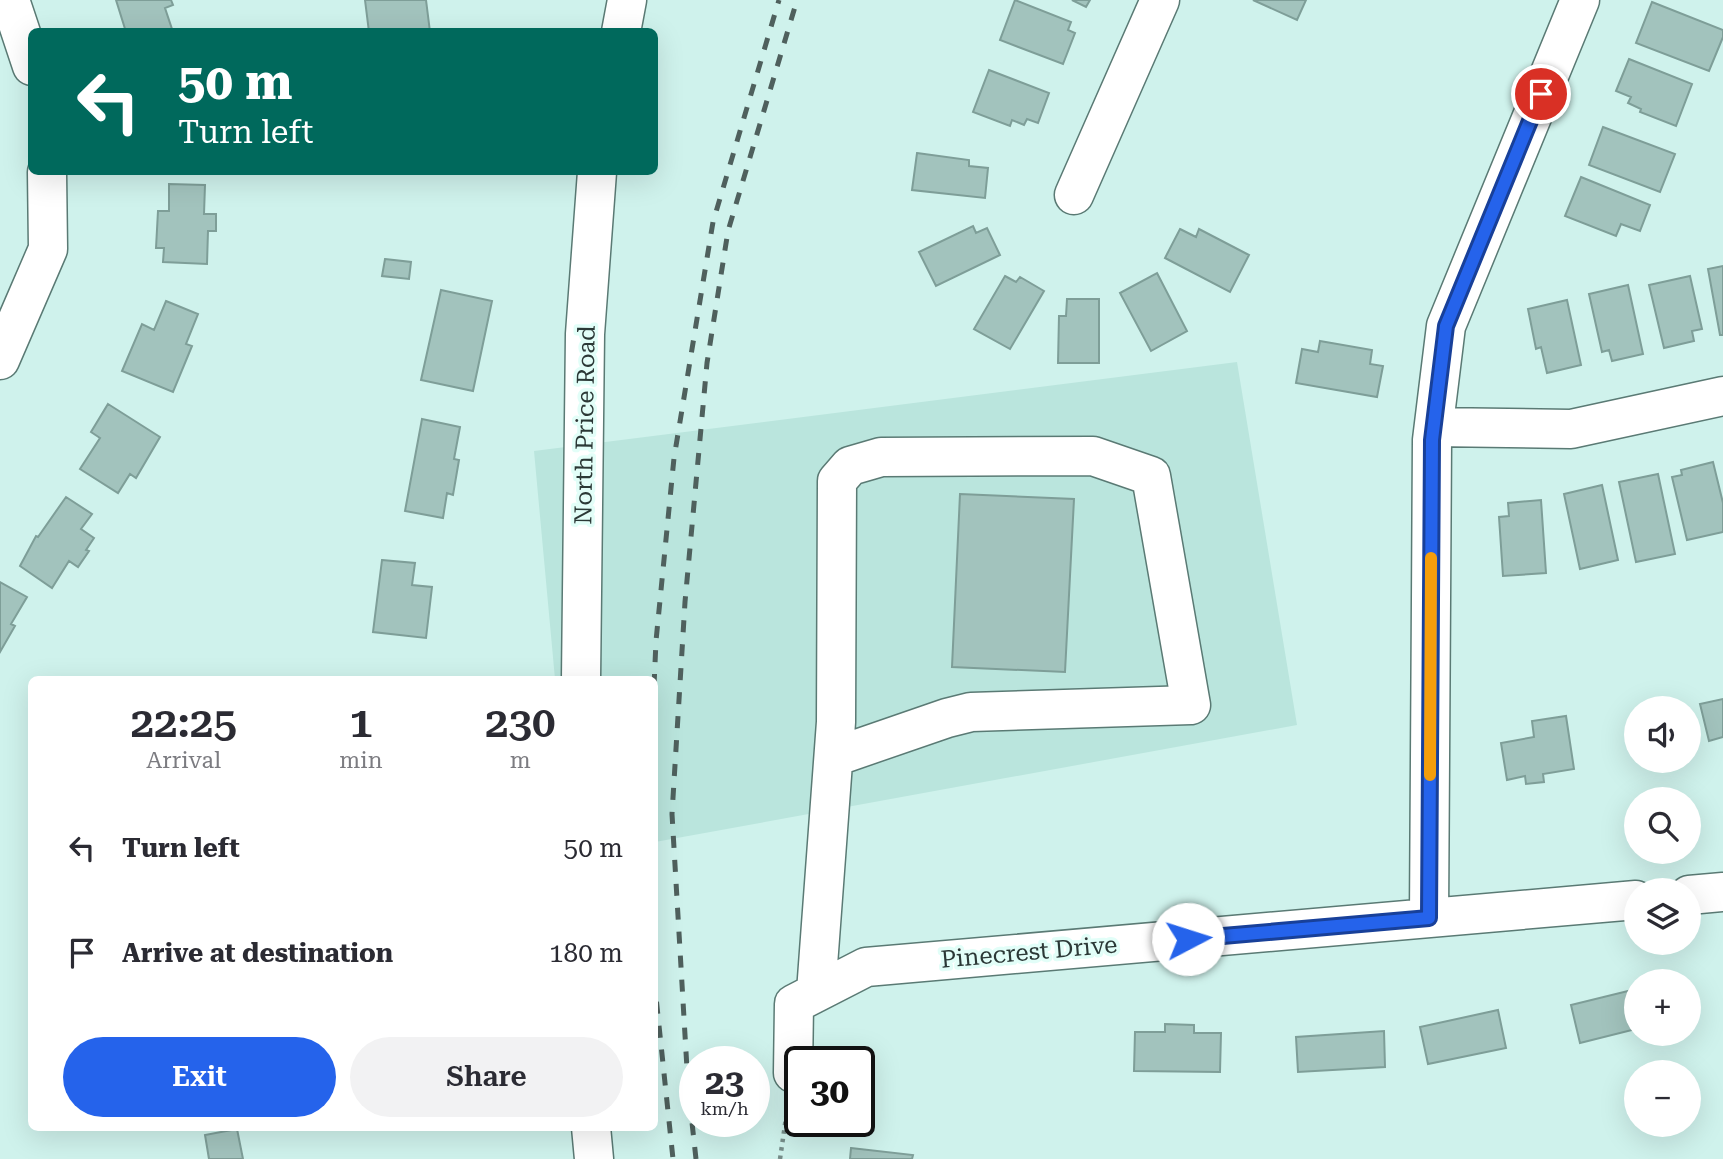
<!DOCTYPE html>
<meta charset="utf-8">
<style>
:root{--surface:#fff;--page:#f2f2f3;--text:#2b2b33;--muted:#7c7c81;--accent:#2563eb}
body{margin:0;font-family:"Roboto Serif",serif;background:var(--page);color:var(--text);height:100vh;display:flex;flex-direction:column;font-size:26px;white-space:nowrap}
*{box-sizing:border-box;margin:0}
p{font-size:23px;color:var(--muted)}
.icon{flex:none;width:38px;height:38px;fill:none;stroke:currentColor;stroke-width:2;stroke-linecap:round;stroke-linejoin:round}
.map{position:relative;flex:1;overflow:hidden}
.drawer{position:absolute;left:28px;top:676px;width:630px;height:455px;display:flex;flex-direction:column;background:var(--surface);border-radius:10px;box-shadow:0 7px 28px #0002}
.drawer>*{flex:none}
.top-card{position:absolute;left:28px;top:28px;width:630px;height:147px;border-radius:10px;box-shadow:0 7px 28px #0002;background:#00695c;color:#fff;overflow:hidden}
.buttons{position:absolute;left:1624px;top:696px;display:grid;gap:14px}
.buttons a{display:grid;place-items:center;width:77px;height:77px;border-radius:50%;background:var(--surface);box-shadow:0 7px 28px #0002;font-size:35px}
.speed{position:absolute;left:679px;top:1046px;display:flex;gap:14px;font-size:35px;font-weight:700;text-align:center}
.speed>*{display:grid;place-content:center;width:91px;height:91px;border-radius:50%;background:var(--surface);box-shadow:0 7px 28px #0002;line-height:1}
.speed small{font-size:18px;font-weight:400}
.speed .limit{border:4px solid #111;border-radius:10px;background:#fff;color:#111}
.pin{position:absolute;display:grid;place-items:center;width:60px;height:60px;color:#fff;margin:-30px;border:4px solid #fff;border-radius:50%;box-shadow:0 2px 7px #0007}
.me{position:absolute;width:77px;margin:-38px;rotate:85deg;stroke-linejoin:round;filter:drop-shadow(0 0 5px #0008)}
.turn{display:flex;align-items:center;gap:24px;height:147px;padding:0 35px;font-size:32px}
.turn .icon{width:91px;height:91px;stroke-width:2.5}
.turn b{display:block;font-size:49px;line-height:60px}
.eta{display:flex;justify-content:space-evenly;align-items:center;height:119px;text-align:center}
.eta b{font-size:42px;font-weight:600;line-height:49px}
.action{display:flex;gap:14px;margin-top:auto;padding:14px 35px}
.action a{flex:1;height:80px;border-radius:42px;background:var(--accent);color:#fff;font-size:28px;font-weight:600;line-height:80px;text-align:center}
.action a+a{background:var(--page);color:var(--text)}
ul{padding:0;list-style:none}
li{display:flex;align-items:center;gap:21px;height:105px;padding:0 35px}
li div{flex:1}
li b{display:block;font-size:26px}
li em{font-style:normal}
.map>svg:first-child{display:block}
.built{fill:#bae5dd}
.building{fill:#a2c3bd;stroke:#7e9e98;stroke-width:2}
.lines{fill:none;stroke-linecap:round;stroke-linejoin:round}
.minor-casing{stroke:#5a7a74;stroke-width:41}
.path{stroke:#768d89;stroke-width:4.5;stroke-dasharray:3.5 5;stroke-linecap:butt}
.minor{stroke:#fff;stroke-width:38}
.rail{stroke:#4f605d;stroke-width:5;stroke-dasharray:12 12;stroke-linecap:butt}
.route-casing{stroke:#184099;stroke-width:18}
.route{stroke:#2563eb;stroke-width:12}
.slow{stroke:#f59e0b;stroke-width:12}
.labels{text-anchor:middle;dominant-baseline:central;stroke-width:7;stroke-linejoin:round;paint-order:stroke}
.street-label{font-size:24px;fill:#2b3836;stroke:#e2fef8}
</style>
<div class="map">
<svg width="1723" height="1159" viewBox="0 0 1723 1159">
<rect width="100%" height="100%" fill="#cff2ec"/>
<path class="built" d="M1237,362L1297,725L655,842L654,679H555L534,451Z"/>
<path class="building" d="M116,0H171L173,5L165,8L173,32H126Z
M365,0H426L430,32H369Z
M1015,0L1071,22L1068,30L1075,33L1063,64L1000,40Z
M1072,0H1090L1086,7Z
M1253,0H1306L1297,20Z
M1652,2L1723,30V37L1709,71L1636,43Z
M1629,59L1692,84L1676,126L1640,112L1641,109L1628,103L1631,97L1616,91Z
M989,70L1049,93L1038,123L1027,119L1024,125L1012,120L1010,126L973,112Z
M1603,127L1675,154L1660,192L1589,165Z
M917,153L969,160V166L988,168L985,198L912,190Z
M1581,177L1650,205L1640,231L1621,224L1616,236L1565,216Z
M169,184L205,185L204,214H216V231H208L207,264L163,262L164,248H156L158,211H169Z
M973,226L976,233L987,228L1000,255L936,286L919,252Z
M1180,229L1196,237L1199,229L1249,255L1230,292L1165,258Z
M385,259L411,262L409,279L382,276Z
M1723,266V335H1720L1708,269Z
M1157,273L1187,331L1151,351L1120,293Z
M1005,276L1016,282L1020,277L1044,291L1010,349L974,329Z
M1690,276L1702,329L1692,331L1694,341L1664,348L1649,285Z
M1628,285L1643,354L1612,361L1609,350L1602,352L1589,294Z
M441,290L492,301L473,391L421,380Z
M1067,299H1099V363H1058L1059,316H1066Z
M1567,300L1581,365L1547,373L1541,347L1536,349L1528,309Z
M166,301L198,314L186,344L192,346L173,392L122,371L142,324L154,330Z
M1320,341L1372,350L1370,364L1383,366L1377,397L1296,383L1302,349L1318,352Z
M108,404L160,437L136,478L130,474L118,493L80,469L100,438L91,432Z
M422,419L460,427L454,459L459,460L453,495L447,493L443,518L405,511Z
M1713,462L1723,503V532L1687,540L1672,477L1682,475L1681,470Z
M1658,474L1675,554L1636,562L1619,482Z
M1602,485L1618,560L1580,569L1564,494Z
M960,494L1074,499L1065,672L952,667Z
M66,497L92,514L81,529L94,538L86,550L89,551L78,567L69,561L52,588L20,566L36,536L38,537Z
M1541,500L1546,573L1503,576L1499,517L1509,516L1508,503Z
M382,560L415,563L412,585L432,587L426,638L373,632Z
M0,582L27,597L11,624L15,626L0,652Z
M1723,699V737L1709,741L1700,704Z
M1566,716L1574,769L1543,774L1544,782L1526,784L1525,776L1507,780L1501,743L1534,737L1532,721Z
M1636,989V1029L1580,1043L1571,1005Z
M1498,1010L1506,1048L1428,1064L1420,1027Z
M1165,1024L1194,1025V1033H1221L1220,1072L1134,1071L1135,1032H1165Z
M1384,1031L1385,1067L1298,1072L1296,1037Z
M237,1129L243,1159H209L205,1135Z
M851,1148L913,1155L912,1159H850Z"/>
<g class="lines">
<g class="minor-casing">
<path id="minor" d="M10,0L32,66
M621,32L627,0
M1074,195L1160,0
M0,360L48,249L47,172
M1434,427L1571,429L1723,396
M581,679L585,334L597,172
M1689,895L1723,892
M1429,918L1432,440L1446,326L1580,0
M816,992C823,902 830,812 836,722L837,481L850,466L881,457L1093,456L1151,476L1191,705L971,712L947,718L834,757
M793,1073L794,1004L866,967L1636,900
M591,1127L594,1159"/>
</g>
<path class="path" d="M780,1159L788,1104"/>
<use href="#minor" class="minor"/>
<path class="rail" d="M654,686L656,641L674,458L713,222L779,0
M654,978L673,1159
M696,1159L688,1086L672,814L685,602L707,363L728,231L797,0"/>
</g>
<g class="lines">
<g class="route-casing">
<path id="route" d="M1188,939L1429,918L1432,440L1446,326L1541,94"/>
</g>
<use href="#route" class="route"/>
<path class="slow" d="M1430,775L1431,558"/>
</g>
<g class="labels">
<g class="street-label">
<text transform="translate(585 425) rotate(-89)">North Price Road</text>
<text transform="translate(1029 952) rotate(-5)">Pinecrest Drive</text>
</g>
</g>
</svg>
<div class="buttons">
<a><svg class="icon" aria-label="sound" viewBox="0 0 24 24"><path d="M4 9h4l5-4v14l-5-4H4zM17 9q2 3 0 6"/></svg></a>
<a><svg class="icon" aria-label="search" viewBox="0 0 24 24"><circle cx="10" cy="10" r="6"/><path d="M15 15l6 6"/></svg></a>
<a><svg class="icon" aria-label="layers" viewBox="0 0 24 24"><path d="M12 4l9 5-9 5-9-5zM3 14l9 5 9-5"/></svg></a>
<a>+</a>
<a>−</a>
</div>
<div class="speed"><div>23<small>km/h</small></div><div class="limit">30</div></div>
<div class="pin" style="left:1541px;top:94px;background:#d93025"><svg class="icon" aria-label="arrive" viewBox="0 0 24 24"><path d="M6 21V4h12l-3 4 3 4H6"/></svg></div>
<svg class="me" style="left:1188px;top:939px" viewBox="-20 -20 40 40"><circle r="19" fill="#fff"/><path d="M0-13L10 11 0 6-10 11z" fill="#2563eb"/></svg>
<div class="top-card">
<div class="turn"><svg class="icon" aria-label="left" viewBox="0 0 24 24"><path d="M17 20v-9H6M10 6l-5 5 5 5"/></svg><div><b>50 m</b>Turn left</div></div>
</div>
<section class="drawer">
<div class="eta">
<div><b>22:25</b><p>Arrival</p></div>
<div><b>1</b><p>min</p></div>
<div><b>230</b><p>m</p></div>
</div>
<ul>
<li><svg class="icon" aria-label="left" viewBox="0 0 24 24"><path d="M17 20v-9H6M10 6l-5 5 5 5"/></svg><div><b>Turn left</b></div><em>50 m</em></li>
<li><svg class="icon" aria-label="arrive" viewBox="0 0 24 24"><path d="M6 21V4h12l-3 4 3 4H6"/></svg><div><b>Arrive at destination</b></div><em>180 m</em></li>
</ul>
<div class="action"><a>Exit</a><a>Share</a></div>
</section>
</div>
